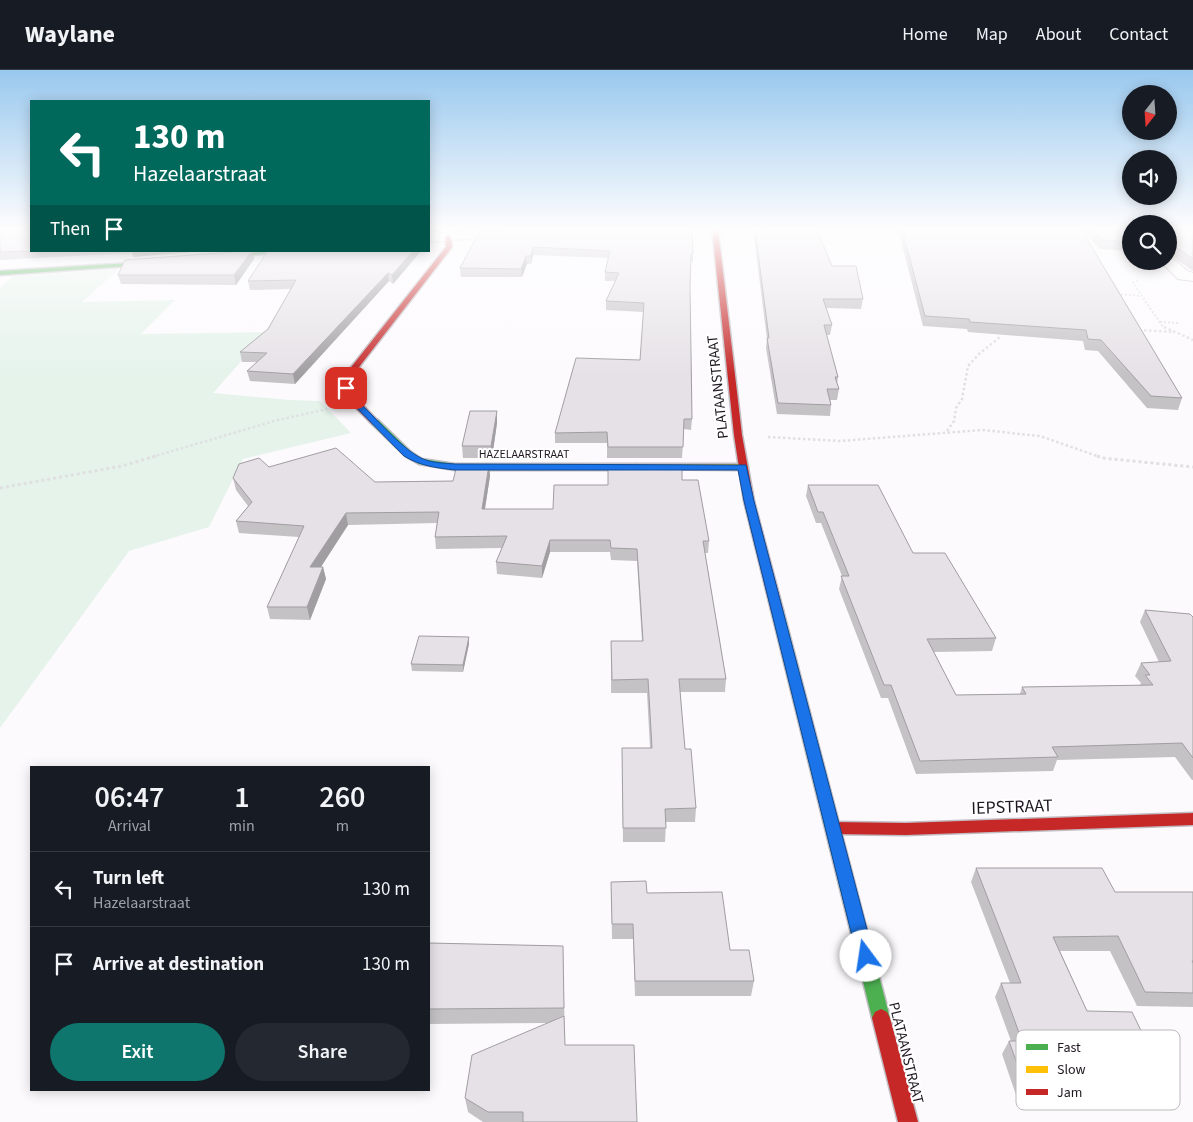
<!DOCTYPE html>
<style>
:root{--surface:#171b24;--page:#242831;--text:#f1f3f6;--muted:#9ea1a6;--line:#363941;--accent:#0f766e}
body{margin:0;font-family:"Source Sans 3",sans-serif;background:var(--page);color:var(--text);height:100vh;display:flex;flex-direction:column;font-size:19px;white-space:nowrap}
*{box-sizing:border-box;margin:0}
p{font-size:16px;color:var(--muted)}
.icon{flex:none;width:28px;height:28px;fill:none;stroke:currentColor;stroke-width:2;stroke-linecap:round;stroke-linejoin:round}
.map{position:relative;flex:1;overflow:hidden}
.panel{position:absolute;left:30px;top:696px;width:400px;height:325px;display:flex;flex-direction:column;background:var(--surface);border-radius:0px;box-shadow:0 2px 12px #0003}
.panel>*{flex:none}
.banner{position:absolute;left:30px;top:30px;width:400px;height:152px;border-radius:0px;box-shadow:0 2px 12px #0003;background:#00695c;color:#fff;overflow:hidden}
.needle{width:32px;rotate:197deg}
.buttons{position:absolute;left:1122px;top:15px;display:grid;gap:10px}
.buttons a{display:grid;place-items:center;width:55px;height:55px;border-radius:50%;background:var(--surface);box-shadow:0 2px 12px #0003;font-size:25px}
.pin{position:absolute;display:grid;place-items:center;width:42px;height:42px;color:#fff;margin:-21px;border-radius:10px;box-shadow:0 2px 8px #0006}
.me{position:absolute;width:55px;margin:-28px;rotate:346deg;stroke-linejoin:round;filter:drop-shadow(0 0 4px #0008)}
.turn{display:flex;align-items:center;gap:18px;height:105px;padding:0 20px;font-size:22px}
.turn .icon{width:65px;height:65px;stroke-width:2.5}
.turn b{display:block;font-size:35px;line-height:42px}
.then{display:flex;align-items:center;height:48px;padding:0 20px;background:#0003;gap:10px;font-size:19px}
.eta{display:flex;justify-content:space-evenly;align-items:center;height:85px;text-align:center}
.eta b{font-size:30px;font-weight:600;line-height:35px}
.button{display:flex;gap:10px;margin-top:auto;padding:10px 20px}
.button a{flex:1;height:58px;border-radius:30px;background:var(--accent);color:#fff;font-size:20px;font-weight:600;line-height:58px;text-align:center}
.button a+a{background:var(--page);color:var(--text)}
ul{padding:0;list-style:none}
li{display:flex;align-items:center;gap:15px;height:75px;padding:0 20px;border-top:1px solid var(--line)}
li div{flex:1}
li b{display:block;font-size:19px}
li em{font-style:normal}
header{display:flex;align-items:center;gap:30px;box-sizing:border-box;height:70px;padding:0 25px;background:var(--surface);border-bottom:1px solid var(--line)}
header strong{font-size:24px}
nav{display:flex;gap:28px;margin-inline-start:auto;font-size:18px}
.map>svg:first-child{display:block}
.green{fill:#e5f3eb}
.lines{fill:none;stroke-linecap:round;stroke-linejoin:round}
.street-casing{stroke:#c2bdc3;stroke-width:2}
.fast-casing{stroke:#c2bdc3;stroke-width:3}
.slow-casing{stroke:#c2bdc3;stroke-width:3}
.jam-casing{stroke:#c2bdc3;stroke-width:3}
.path-far2{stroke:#e1e0e1;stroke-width:2;stroke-dasharray:2 2;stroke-linecap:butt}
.path-far1{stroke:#e1e0e1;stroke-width:2.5;stroke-dasharray:2.5 2.5;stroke-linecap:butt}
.path{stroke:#e1e0e1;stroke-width:3;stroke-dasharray:3 3;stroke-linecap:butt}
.street{fill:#fffeff;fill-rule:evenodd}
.fast{fill:#4caf50;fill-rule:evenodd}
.slow{fill:#ffc107;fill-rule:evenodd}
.jam{fill:#c62828;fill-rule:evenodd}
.wall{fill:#c5c2c6}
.shaded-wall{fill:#a09ea1}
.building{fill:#e5e1e6;stroke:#a09ea1}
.route{fill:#1a73e8;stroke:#114b97}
.labels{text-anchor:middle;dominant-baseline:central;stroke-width:4;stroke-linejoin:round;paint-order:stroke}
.far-street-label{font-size:12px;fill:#201821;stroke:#fff}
.street-label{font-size:15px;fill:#201821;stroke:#fff}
.near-street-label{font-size:18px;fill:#201821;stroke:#fff}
.key{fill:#fff;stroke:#bcbabc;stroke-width:1}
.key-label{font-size:14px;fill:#201821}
</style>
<header>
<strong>Waylane</strong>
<nav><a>Home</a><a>Map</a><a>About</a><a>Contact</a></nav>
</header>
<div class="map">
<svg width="1193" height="1052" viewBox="0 0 1193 1052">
<rect width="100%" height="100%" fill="#fcfafd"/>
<path class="green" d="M119,199L82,232L175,230L141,264L267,262L213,323L289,330L320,331L351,363L243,389L209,457L129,481L0,658V218L13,206Z"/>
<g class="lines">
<g class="street-casing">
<path id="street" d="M494,159H548L541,163L429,172V164Z
M1169,188C1179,190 1183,201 1193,203V211L1178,209L1165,196L1149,195L1142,191H1169Z"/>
</g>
<g class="fast-casing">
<path id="fast" d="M264,181H290L216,189L213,187Z
M163,191V193L161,194L0,205V201Z
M375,349L378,350L411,382L422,389L455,394H637L642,397L637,400H455L419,394L405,386L372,354V350Z
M777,537L783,540L890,948L887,954L881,957L875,954L872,948L771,540Z"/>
</g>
<g class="slow-casing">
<path id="slow" d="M637,394H743L748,397L743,400L634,399V395Z"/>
</g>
<g class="jam-casing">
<path id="jam" d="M712,159H718L742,365L754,431L783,540L777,543L771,540L744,431L734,365Z
M448,165L451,167L452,177L349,310L352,324L379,352L375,355L372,354L345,327L341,310L446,177L445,167Z
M1193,743V755L906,765L833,764L828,762L826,758L828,754L833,752L906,753Z
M881,939L887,942L890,948L918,1052H898L872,948L875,942Z"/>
</g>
<path class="path-far2" d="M1138,210L1133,213L1163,257L1166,258
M1117,224L1141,226
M1160,252L1178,253"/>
<path class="path-far1" d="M1164,257L1193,270
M1139,260L1175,262
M947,361L954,351L956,338L962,329L968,296L979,284L1000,267
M768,367L840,371L982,360L1040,366L1100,387
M152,387L274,351L327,339"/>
<path class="path" d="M1097,386L1102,388L1193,397
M0,418L122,396L156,386"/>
<use href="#street" class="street"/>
<use href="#fast" class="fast"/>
<use href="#slow" class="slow"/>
<use href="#jam" class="jam"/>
</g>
<path class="wall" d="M0,159H31V181H202L133,187L132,183L0,190Z
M522,159L693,184V192H691L690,217L692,349L691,360L684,359L682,388H607V373H555V363L640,290L644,242L606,240V231L615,211H605V202L608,188L533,185L531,194H527L522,207H461L460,198Z
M755,159L832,196L863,229L861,239L826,238L832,255L830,265H826L838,307L837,314L839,319L837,330H830L831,335L830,346L777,344L766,278L767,269L754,167Z
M898,159H1131V181L1100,179L1082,161L1182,328L1178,340L1147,338L1098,281L1085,280L1083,271L968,262L967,259L923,256Z
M1169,159H1193V201L1176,189L1169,185Z
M252,181L254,189L236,215L121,214L118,205Z
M421,181L393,214L389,211L295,314L250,311L247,301L257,292H242L240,282L268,259L291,219L250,220L248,211Z
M497,341V353L492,388H463L462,376Z
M489,395L490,406L485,439H553L608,415L682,410L709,471L708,483H705L726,609L725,622H680L685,679L696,738L695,752H666L665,772H623L622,678H650L647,623H611V571H642L637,491L611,490L610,482H550L542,508L497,504L496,492L502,478L436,479L435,467L437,453L348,455L321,497H323L326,509L310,550L270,549L267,537L299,467L239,463L236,451L248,436L236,420L233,408L269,397L375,412L453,411Z
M808,415L913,483L996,568L992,581L934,582L956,625L1020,624L1022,617L1140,615L1141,613L1135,606L1141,593L1159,592L1140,552L1145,540L1193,547V710H1192L1175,687L1057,690L1053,701L916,704L888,628H881L839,519L842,506L821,453H816L806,426Z
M469,567V574L463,602L412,601L411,594Z
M976,798L1115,822H1193V937L1137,936L1110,881H1060L1087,941L1166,1012L1157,1026L1016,1025L1002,984L1009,971H1011L995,927L1001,913H1010L971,812Z
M611,812L647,823L730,880L754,911L751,926H635L633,869H612Z
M429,873L563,876L565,975L637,1052H483L468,1042L465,1028L547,953L429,954Z"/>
<path class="shaded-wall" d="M429,159H441L439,161L429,163Z
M533,177V185L531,194V186Z
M132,181H202L133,187Z
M252,181L254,189L236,215L234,205Z
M413,181H421L393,214L392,205Z
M526,186L527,194L522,207L521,199Z
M388,203L389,211L295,314L293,304Z
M497,341V353L492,388L491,376Z
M489,395L490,406L483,451L482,439Z
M346,443L348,455L313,509L310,497Z
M550,470V482L542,508V496Z
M323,497L326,509L310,550L307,537Z
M469,567V574L463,602V595Z"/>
<path class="building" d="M0,159H31V181L0,182Z
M522,159H692L693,184H691L690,217L692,349H684L683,377H608L607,362L555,363L576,288L640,290L644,233L606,231L619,203L605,202L610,181L533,177L531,186H526L521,199L460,198L479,162Z
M755,159L817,160L832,196H856L863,229H823L832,255H824L838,307H835L839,319H827L831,335L778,333L767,268H769Z
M902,159H1081L1182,328L1151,326L1101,270L1088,269L1086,260L970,252L969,249L925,246Z
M1091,159H1131V172L1102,170Z
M1169,159H1193V189L1180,180L1169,175Z
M247,181H252L234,205H118L125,190Z
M273,181H413L392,205L388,203L293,304L247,301L267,283L240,282L268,259L296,210L248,211L267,182Z
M470,341H497L491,376H462Z
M336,378L375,412L453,411L457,395H489L482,439H553L554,415H608V395H682V410H698L709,471H703L726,609H679L685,679H691L696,738L665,739L666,758H623L622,678H652L648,609L612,610L611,571H643L637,479L611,478L610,470H550L542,496L496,492L507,466L435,467L439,442L346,443L310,497H323L307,537H267L304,456L236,451L252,432L233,408L239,394L259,388L269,397Z
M808,415H878L913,483H945L996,568L927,569L956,625L1026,624L1022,617L1153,615L1145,605H1150L1141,593L1171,591L1145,540L1190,544L1193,547V688L1182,673L1052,677L1058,687L920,691L891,615H884L841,506H849L823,442H818Z
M419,566L469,567L463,595L411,594Z
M976,798H1102L1115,822H1193V891H1192L1193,893V923L1145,922L1118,866L1053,867L1087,941L1132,942L1166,1012L1023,1011L1009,971H1022L1001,913H1021Z
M646,811L647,823L722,822L730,880H749L754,911H635L633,854H612L611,812Z
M429,873L563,876L564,938L429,939Z
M564,946L565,975H634L637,1052H523V1042H488L465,1028L472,985Z"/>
<linearGradient id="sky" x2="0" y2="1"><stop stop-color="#99c8ee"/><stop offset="0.52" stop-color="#fefdfe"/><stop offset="1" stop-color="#fefdfe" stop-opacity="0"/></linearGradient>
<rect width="1193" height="306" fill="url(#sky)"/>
<path class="route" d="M346,315L348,316L352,324L358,331C375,347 401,378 421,388C431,393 444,393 455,394L746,395L754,431L874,886L872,892L866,894L860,892L857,886L744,431L738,400H455C437,398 420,396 404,386L345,326L342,318Z"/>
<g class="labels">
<g class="far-street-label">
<text x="524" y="384">HAZELAARSTRAAT</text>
</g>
<g class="street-label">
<text transform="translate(718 317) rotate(-96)">PLATAANSTRAAT</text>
<text transform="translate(906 983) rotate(76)">PLATAANSTRAAT</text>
</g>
<g class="near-street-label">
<text transform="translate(1012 737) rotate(-2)">IEPSTRAAT</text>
</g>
</g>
<rect x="1016" y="960" width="164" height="80" rx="8" class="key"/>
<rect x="1026" y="974" width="22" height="6" fill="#4caf50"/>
<rect x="1026" y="996" width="22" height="7" fill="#ffc107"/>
<rect x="1026" y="1019" width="22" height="6" fill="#c62828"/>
<g class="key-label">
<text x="1057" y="982">Fast</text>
<text x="1057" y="1004">Slow</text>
<text x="1057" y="1027">Jam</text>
</g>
</svg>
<div class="buttons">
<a><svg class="needle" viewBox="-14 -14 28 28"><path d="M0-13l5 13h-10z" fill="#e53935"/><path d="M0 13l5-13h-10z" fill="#9ea1a6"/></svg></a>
<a><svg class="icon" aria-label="sound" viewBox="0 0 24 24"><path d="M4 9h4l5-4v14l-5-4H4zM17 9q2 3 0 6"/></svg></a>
<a><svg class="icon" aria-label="search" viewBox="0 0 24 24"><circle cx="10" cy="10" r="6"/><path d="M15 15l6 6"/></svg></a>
</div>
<div class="pin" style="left:346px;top:318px;background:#d93025"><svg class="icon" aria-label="arrive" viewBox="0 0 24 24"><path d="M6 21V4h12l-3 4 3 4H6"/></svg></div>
<svg class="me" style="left:866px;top:886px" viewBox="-20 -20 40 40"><circle r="19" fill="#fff"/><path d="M0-13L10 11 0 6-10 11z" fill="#1a73e8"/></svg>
<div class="banner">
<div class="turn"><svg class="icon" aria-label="left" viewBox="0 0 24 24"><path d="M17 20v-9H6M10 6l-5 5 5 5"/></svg><div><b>130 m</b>Hazelaarstraat</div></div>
<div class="then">Then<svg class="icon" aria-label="arrive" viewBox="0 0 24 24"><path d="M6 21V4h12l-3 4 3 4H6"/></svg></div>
</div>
<section class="panel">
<div class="eta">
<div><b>06:47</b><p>Arrival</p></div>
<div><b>1</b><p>min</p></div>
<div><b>260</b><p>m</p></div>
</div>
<ul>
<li><svg class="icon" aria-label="left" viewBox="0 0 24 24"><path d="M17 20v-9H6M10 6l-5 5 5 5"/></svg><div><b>Turn left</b><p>Hazelaarstraat</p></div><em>130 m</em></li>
<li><svg class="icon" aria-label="arrive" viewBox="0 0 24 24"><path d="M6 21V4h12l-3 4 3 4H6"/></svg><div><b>Arrive at destination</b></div><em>130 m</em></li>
</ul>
<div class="button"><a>Exit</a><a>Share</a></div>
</section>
</div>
